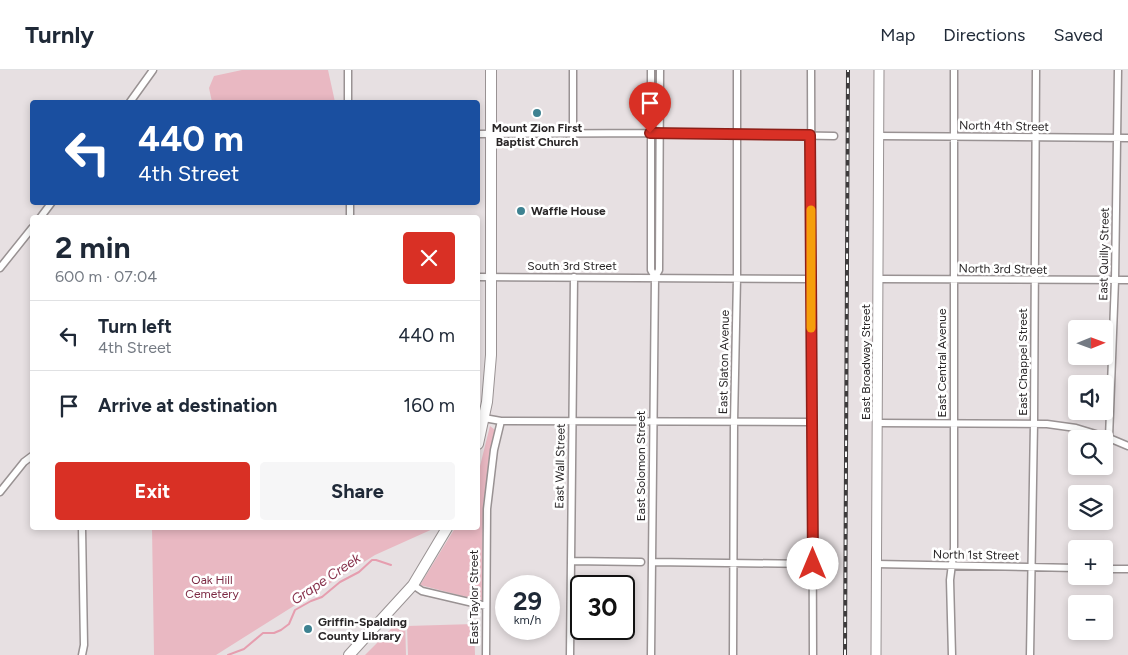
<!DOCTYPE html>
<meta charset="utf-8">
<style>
:root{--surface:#fff;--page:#f6f6f7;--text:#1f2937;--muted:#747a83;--line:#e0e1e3;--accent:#d93025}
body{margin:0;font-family:Figtree,sans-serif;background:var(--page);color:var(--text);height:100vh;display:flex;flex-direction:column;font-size:19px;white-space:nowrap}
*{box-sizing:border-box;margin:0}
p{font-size:16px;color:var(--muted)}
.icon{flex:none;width:28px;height:28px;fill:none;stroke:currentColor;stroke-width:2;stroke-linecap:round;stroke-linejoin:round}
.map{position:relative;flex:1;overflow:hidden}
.details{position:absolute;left:30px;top:145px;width:450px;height:315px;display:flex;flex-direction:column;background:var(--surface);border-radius:5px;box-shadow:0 2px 8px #0003}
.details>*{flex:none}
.top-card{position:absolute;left:30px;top:30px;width:450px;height:105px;border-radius:5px;box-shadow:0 2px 8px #0003;background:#1a4fa0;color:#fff;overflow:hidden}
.needle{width:32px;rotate:89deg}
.tools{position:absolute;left:1068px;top:250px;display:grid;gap:10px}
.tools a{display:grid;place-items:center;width:45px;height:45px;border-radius:5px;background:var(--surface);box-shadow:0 2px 8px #0003;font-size:25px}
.speed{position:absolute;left:495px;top:505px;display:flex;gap:10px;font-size:25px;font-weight:700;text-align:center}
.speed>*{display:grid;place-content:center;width:65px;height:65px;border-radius:50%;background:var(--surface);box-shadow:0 2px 8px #0003;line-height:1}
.speed small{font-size:12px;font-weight:400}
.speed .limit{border:2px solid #111;border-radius:8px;background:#fff;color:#111}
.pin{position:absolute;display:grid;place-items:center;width:42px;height:42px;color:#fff;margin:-51px -21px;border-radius:50% 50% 50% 0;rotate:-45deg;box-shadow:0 0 5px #0007}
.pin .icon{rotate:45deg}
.me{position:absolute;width:55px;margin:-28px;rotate:0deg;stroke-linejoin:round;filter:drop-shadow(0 0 4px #0008)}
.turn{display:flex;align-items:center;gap:18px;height:105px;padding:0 25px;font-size:22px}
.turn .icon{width:65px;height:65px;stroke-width:2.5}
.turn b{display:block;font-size:35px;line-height:42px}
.round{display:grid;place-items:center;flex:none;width:52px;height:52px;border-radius:5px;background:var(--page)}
.overview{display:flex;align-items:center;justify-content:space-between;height:85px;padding:0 25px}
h1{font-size:30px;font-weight:700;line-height:38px}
.action{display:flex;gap:10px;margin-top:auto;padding:10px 25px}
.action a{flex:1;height:58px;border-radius:5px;background:var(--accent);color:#fff;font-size:20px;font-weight:700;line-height:58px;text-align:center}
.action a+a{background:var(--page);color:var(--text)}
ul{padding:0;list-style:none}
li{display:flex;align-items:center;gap:15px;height:70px;padding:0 25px;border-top:1px solid var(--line)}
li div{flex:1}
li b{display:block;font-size:19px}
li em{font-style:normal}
header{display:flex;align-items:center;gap:30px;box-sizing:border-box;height:70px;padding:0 25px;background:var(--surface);border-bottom:1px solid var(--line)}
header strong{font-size:24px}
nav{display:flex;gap:28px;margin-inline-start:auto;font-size:18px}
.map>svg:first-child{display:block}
.green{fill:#e9b8c2}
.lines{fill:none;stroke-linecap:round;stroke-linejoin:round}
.stream{stroke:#e69eaf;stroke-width:2}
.minor-casing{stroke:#999293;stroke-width:9}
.secondary-casing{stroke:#999293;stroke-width:11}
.primary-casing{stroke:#999293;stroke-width:12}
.minor{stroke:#fff;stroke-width:6}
.secondary{stroke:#fff;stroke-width:9}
.primary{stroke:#fff;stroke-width:10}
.rail-casing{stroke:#3e3b3c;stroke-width:4}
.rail{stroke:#fff;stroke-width:2;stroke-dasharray:5.5;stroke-linecap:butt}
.route-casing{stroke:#8d1f18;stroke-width:12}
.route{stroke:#d93025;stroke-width:9}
.slow{stroke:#f59e0b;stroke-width:9}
.poi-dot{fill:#3e8291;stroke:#fff;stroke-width:2}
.labels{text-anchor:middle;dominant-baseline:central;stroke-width:5;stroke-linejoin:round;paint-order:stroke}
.street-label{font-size:12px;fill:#292627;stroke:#fff}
.poi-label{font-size:12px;font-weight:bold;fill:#292627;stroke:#fff;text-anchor:start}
.park-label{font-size:12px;fill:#7c2943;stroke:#fff}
.water-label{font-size:14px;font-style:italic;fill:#88334d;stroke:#fff}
</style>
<header>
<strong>Turnly</strong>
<nav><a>Map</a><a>Directions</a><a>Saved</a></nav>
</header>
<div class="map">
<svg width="1128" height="585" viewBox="0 0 1128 585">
<rect width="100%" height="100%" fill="#e7e0e2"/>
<path class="green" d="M242,0H328L335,32H212L209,18L214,6Z
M490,356L495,360L483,435L482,531L420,515L455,458H478V404Z
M152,458H435L375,485L216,585H154Z
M400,550H405L406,585H365Z
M474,554L475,585H408L407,556Z"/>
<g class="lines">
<path class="stream" d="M228,585L244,579L263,563H274L281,560L289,554L295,540L311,531L322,527L340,512L359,502L372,490H376L391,495"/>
<g class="minor-casing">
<path id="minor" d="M348,0V32
M811,0L813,585
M130,32L153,0
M478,64L660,63L834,66
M573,64V0
M879,66L1128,68
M350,132V148
M40,148L52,132
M0,198L32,158
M478,207L811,209
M655,207L659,200L660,0
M879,209L1128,210
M484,348L501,351L812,352
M878,353L1047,354L1076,358L1109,368L1128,376
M1109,368L1115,210L1118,0
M0,422L24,392L32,386
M82,458L84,575L82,585
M571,491L641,492
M652,492L813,494
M876,494L1076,498
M1104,499H1128
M413,515L422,521L486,536
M486,585L487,439L494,380L501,351
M570,585L574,207
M651,585L655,207L651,200V0
M733,585L734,352L737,208V0
M952,585L950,510L954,478V0
M1030,585L1034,353L1036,0"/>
</g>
<g class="secondary-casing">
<path id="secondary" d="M876,585L879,0"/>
</g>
<g class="primary-casing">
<path id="primary" d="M478,374L487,332L491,285V0
M349,585L413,515L447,458"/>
</g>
<use href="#minor" class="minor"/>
<use href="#secondary" class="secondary"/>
<use href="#primary" class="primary"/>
<g class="rail-casing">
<path id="rail" d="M845,585L848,0"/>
</g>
<use href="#rail" class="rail"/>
</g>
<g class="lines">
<g class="route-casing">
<path id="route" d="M650,63L810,65L813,494"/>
</g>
<use href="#route" class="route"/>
<path class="slow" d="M811,140V258"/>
</g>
<g class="poi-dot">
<circle cx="537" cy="43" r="5"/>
<circle cx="521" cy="141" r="5"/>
<circle cx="308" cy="559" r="5"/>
</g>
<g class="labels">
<g class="street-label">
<text transform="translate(1004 56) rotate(1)">North 4th Street</text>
<text transform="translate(1104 184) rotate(-89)">East Quilly Street</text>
<text x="572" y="196">South 3rd Street</text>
<text transform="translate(1003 199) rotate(1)">North 3rd Street</text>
<text transform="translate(724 292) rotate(-89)">East Slaton Avenue</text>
<text transform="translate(866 292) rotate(-90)">East Broadway Street</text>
<text transform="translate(1023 292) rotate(-90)">East Chappel Street</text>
<text transform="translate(942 293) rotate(-90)">East Central Avenue</text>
<text transform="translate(560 396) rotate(-89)">East Wall Street</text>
<text transform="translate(641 396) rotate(-90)">East Solomon Street</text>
<text transform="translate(976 485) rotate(1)">North 1st Street</text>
<text transform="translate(474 527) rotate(-90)">East Taylor Street</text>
</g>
<g class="poi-label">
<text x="537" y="58" text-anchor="middle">Mount Zion First<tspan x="537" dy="14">Baptist Church</tspan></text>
<text x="531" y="141">Waffle House</text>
<text x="318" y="552">Griffin-Spalding<tspan x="318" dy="14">County Library</tspan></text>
</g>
<g class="park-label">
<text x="212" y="510">Oak Hill<tspan x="212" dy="14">Cemetery</tspan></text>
</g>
<g class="water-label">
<text transform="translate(326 509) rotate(-34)">Grape Creek</text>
</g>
</g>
</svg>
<div class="tools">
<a><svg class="needle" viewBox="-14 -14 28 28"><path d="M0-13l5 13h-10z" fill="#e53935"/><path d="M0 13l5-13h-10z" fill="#747a83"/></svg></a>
<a><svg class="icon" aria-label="sound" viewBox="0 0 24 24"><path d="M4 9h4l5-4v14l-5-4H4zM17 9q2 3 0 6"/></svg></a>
<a><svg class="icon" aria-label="search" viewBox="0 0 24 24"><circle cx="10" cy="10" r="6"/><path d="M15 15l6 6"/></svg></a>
<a><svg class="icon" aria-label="layers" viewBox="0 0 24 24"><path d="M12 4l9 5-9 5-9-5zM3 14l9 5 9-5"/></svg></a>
<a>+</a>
<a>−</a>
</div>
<div class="speed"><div>29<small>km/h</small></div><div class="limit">30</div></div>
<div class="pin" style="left:650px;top:63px;background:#d93025"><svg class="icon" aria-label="arrive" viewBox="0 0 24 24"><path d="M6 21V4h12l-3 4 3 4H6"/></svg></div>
<svg class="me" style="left:813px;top:494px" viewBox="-20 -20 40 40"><circle r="19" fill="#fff"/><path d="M0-13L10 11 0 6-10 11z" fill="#d93025"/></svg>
<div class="top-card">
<div class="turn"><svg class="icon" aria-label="left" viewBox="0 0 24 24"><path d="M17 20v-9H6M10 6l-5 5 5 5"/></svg><div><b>440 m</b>4th Street</div></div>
</div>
<section class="details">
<div class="overview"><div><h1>2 min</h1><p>600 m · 07:04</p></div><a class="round" style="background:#d93025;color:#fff"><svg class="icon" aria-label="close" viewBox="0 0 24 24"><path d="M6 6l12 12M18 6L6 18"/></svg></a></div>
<ul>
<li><svg class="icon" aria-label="left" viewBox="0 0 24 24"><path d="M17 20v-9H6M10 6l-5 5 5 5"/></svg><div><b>Turn left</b><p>4th Street</p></div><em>440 m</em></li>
<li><svg class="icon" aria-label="arrive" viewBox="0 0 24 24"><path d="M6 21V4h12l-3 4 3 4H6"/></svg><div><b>Arrive at destination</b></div><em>160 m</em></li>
</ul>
<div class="action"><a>Exit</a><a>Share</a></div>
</section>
</div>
